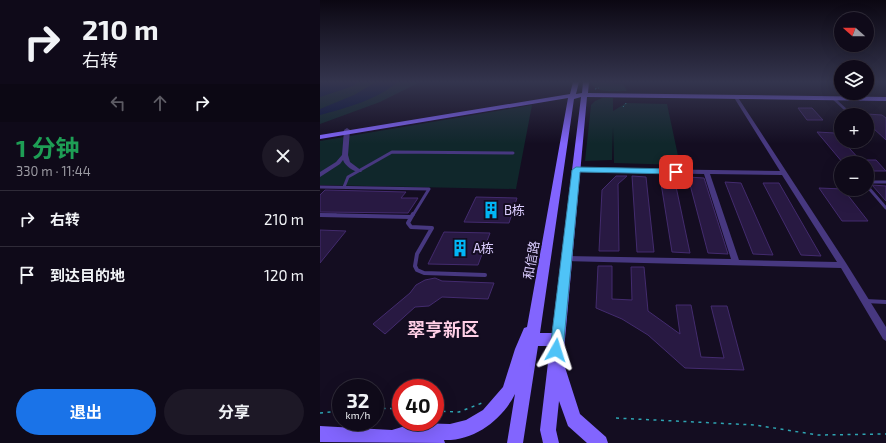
<!DOCTYPE html>
<html lang="zh">
<meta charset="utf-8">
<style>
:root{--surface:#0f0a19;--page:#1d1826;--text:#f1f3f6;--muted:#9b9aa2;--line:#2f2b38;--accent:#1a73e8}
body{margin:0;font-family:"Exo 2","Noto Sans SC",sans-serif;background:var(--page);color:var(--text);height:100vh;display:flex;flex-direction:column;font-size:15px;white-space:nowrap}
*{box-sizing:border-box;margin:0}
p{font-size:13px;color:var(--muted)}
.icon{flex:none;width:22px;height:22px;fill:none;stroke:currentColor;stroke-width:2;stroke-linecap:round;stroke-linejoin:round}
.map{position:relative;flex:1;overflow:hidden}
.side{display:flex;flex-direction:column;background:var(--surface);width:320px}
.side>*{flex:none}
.guide{background:#0f0a19;color:var(--text);overflow:hidden}
.needle{width:26px;rotate:291deg}
.tools{position:absolute;left:514px;top:12px;display:grid;gap:8px}
.tools a{display:grid;place-items:center;width:40px;height:40px;border-radius:50%;background:var(--surface);box-shadow:0 4px 16px #0002,0 0 0 1px var(--line);font-size:20px}
.speed{position:absolute;left:12px;top:379px;display:flex;gap:8px;font-size:20px;font-weight:700;text-align:center}
.speed>*{display:grid;place-content:center;width:52px;height:52px;border-radius:50%;background:var(--surface);box-shadow:0 4px 16px #0002,0 0 0 1px var(--line);line-height:1}
.speed small{font-size:10px;font-weight:400}
.speed .limit{border:6px solid #d22;background:#fff;color:#111}
.pin{position:absolute;display:grid;place-items:center;width:34px;height:34px;color:#fff;margin:-17px;border-radius:8px;box-shadow:0 2px 6px #0006}
.me{position:absolute;width:44px;margin:-22px;rotate:6deg;stroke-linejoin:round;filter:drop-shadow(0 0 3px #0008)}
.turn{display:flex;align-items:center;gap:14px;height:84px;padding:0 16px;font-size:18px}
.turn .icon{width:52px;height:52px;stroke-width:2.5}
.turn b{display:block;font-size:28px;line-height:34px}
.lanes{display:flex;align-items:center;height:38px;padding:0 16px;background:#0003;justify-content:center;gap:20px;direction:ltr}
.lanes .off{opacity:.35}
.round{display:grid;place-items:center;flex:none;width:42px;height:42px;border-radius:21px;background:var(--page)}
.overview{display:flex;align-items:center;justify-content:space-between;height:68px;padding:0 16px}
h1{font-size:24px;font-weight:700;line-height:30px;color:#1e9e55}
.action{display:flex;gap:8px;margin-top:auto;padding:8px 16px}
.action a{flex:1;height:46px;border-radius:24px;background:var(--accent);color:#fff;font-size:16px;font-weight:700;line-height:46px;text-align:center}
.action a+a{background:var(--page);color:var(--text)}
ul{padding:0;list-style:none}
li{display:flex;align-items:center;gap:12px;height:56px;padding:0 16px;border-top:1px solid var(--line)}
li div{flex:1}
li b{display:block;font-size:15px}
li em{font-style:normal}
main{display:flex;flex:1;min-height:0}
.map>svg:first-child{display:block}
.green{fill:#10272b}
.water{fill:#09143e}
.building{fill:#281942;stroke:#432b6e}
.lines{fill:none;stroke-linecap:round;stroke-linejoin:round}
.path-far1{stroke:#2ea4b2;stroke-width:1;stroke-dasharray:1.5 2;stroke-linecap:butt}
.path{stroke:#2ea4b2;stroke-width:1.5;stroke-dasharray:3 4.5;stroke-linecap:butt}
.lane-far2{stroke:#473880;stroke-width:2.5}
.lane-far1{stroke:#473880;stroke-width:3}
.lane{stroke:#473880;stroke-width:4}
.street{fill:#473880;fill-rule:evenodd}
.secondary{fill:#8265fe;fill-rule:evenodd}
.route{fill:#4fc3f7;stroke:#337fa1}
.labels{text-anchor:middle;dominant-baseline:central;stroke-width:4;stroke-linejoin:round;paint-order:stroke}
.poi-label{font-size:13px;fill:#dbcdff;stroke:#140d21;text-anchor:start}
.street-label{font-size:13px;fill:#dbcdff;stroke:#140d21}
.near-quarter-label{font-size:18px;font-weight:bold;fill:#ffcfe6;stroke:#140d21}
</style>
<main>
<section class="side">
<div class="guide">
<div class="turn"><svg class="icon" aria-label="right" viewBox="0 0 24 24"><path d="M7 20v-9h11M14 6l5 5-5 5"/></svg><div><b>210 m</b>右转</div></div>
<div class="lanes"><svg class="icon off" aria-label="left" viewBox="0 0 24 24"><path d="M17 20v-9H6M10 6l-5 5 5 5"/></svg><svg class="icon off" aria-label="ahead" viewBox="0 0 24 24"><path d="M12 20V5M6 11l6-6 6 6"/></svg><svg class="icon" aria-label="right" viewBox="0 0 24 24"><path d="M7 20v-9h11M14 6l5 5-5 5"/></svg></div>
</div>
<div class="overview"><div><h1>1 分钟</h1><p>330 m · 11:44</p></div><a class="round"><svg class="icon" aria-label="close" viewBox="0 0 24 24"><path d="M6 6l12 12M18 6L6 18"/></svg></a></div>
<ul>
<li><svg class="icon" aria-label="right" viewBox="0 0 24 24"><path d="M7 20v-9h11M14 6l5 5-5 5"/></svg><div><b>右转</b></div><em>210 m</em></li>
<li><svg class="icon" aria-label="arrive" viewBox="0 0 24 24"><path d="M6 21V4h12l-3 4 3 4H6"/></svg><div><b>到达目的地</b></div><em>120 m</em></li>
</ul>
<div class="action"><a>退出</a><a>分享</a></div>
</section>
<div class="map">
<svg width="566" height="443" viewBox="0 0 566 443">
<rect width="100%" height="100%" fill="#140d21"/>
<path class="green" d="M0,82H100L60,102L0,124Z
M271,82L303,84L307,91C296,91 275,94 271,82Z
M282,98H293V111L306,103L347,104L360,165L294,163L293,127L292,160L265,161L271,105L275,101Z
M212,105L196,189L0,185V141Z"/>
<path class="water" d="M0,82H37V83L33,86L0,97Z
M56,82H78C56,100 26,108 0,115V109L34,95Z"/>
<path class="building" d="M478,108H492L503,120H487Z
M547,114L562,115L566,118V140L552,127H547Z
M497,132L515,133L543,163H523Z
M547,160H556L566,171H547Z
M296,176H307L298,184L299,251H279L282,190Z
M312,176L326,177L334,252H317Z
M340,177H354L370,253L352,252Z
M368,177L384,178L408,254L388,253Z
M405,182L421,183L453,255L433,254Z
M443,183H459L501,256L481,255Z
M552,185L566,186V201Z
M499,188L523,189L548,221H522Z
M5,190L86,192L81,198H98L88,213L0,212V195Z
M156,197L197,198L189,223L144,222Z
M0,230L26,231L0,263Z
M124,232L170,233L158,265L108,264Z
M278,266H292V299L312,300L311,267H324L328,311L360,334L356,305H371L381,357L404,358L391,306H407L424,370L365,368L328,335L302,319L276,308Z
M115,278L122,281L174,283L168,299L122,297L109,306L95,307L65,334L53,324L90,293L96,285L105,280Z"/>
<g class="lines">
<path class="path-far1" d="M275,89L279,88
M303,107L307,102"/>
<path class="path" d="M55,408L81,409
M115,411L139,412L162,403
M0,413L21,411
M296,418L435,425L498,435L566,434"/>
<path class="lane-far2" d="M533,93L540,99
M513,98L526,110"/>
<path class="lane-far1" d="M547,182H566
M547,186L566,208
M0,187L109,189
M24,187L28,177L72,152L193,153
M0,215H16
M93,215L109,189"/>
<path class="lane" d="M93,214L88,223L91,227L112,228L97,254L95,266L97,270L104,273L165,275
M0,215L91,217
M545,301L566,302"/>
<path class="street" d="M413,95L417,96L526,263L566,327V341L563,339L521,268L243,261L242,259L243,257L246,256L411,259L384,174L256,172L253,170L256,168L460,171L413,96ZM390,174L462,175L517,262L419,260Z
M27,128L30,130L28,155L30,162L42,171L41,172C35,173 25,166 23,160L20,164L0,177V172L16,162L22,155L24,130Z"/>
<path class="secondary" d="M253,82H259L256,94L262,93L263,82H269L268,93L566,97V101L267,97L243,361L260,414L286,437L288,443H267L248,426L239,401L236,430L239,443H223L220,430L230,346H218L203,443H187L195,394C182,420 154,441 124,440L125,443L0,442V426L72,430L95,423L130,424L146,420L163,410L183,387L195,349L204,328L207,327L248,98L0,139V135L250,94ZM261,97L232,333H220L254,99Z"/>
</g>
<linearGradient id="sky" x2="0" y2="1"><stop stop-color="#0b0712"/><stop offset="0.57" stop-color="#34354e"/><stop offset="1" stop-color="#34354e" stop-opacity="0"/></linearGradient>
<rect width="566" height="144" fill="url(#sky)"/>
<path class="route" d="M256,167L356,169L359,172L356,174L260,172L243,350L241,355L236,356L232,355L230,350L252,170Z"/>
<defs>
<g id="building-bare" transform="scale(1.38)"><path d="M-4-6H4V6H1V3H-1V6H-4ZM-2.5-4.3h1.7v1.8h-1.7ZM.8-4.3h1.7v1.8H.8ZM-2.5-1h1.7V.8h-1.7ZM.8-1h1.7V.8H.8Z" fill="#01b6f6" stroke="#140d21" stroke-width="2.5" paint-order="stroke"/></g>
</defs>
<g fill-rule="evenodd">
<use href="#building-bare" x="171" y="210"/>
<use href="#building-bare" x="140" y="248"/>
</g>
<g class="labels">
<g class="poi-label">
<text x="184" y="210">B栋</text>
<text x="153" y="248">A栋</text>
</g>
<g class="street-label">
<text transform="translate(211 260) rotate(-80)">和信路</text>
</g>
<g class="near-quarter-label">
<text x="123" y="329">翠亨新区</text>
</g>
</g>
</svg>
<div class="tools">
<a><svg class="needle" viewBox="-14 -14 28 28"><path d="M0-13l5 13h-10z" fill="#e53935"/><path d="M0 13l5-13h-10z" fill="#9b9aa2"/></svg></a>
<a><svg class="icon" aria-label="layers" viewBox="0 0 24 24"><path d="M12 4l9 5-9 5-9-5zM3 14l9 5 9-5"/></svg></a>
<a>+</a>
<a>−</a>
</div>
<div class="speed"><div>32<small>km/h</small></div><div class="limit">40</div></div>
<div class="pin" style="left:356px;top:172px;background:#d93025"><svg class="icon" aria-label="arrive" viewBox="0 0 24 24"><path d="M6 21V4h12l-3 4 3 4H6"/></svg></div>
<svg class="me" style="left:236px;top:350px" viewBox="-20 -20 40 40"><path d="M0-17L14 15 0 8-14 15z" fill="#4fc3f7" stroke="#fff" stroke-width="4"/></svg>
</div>
</main>
